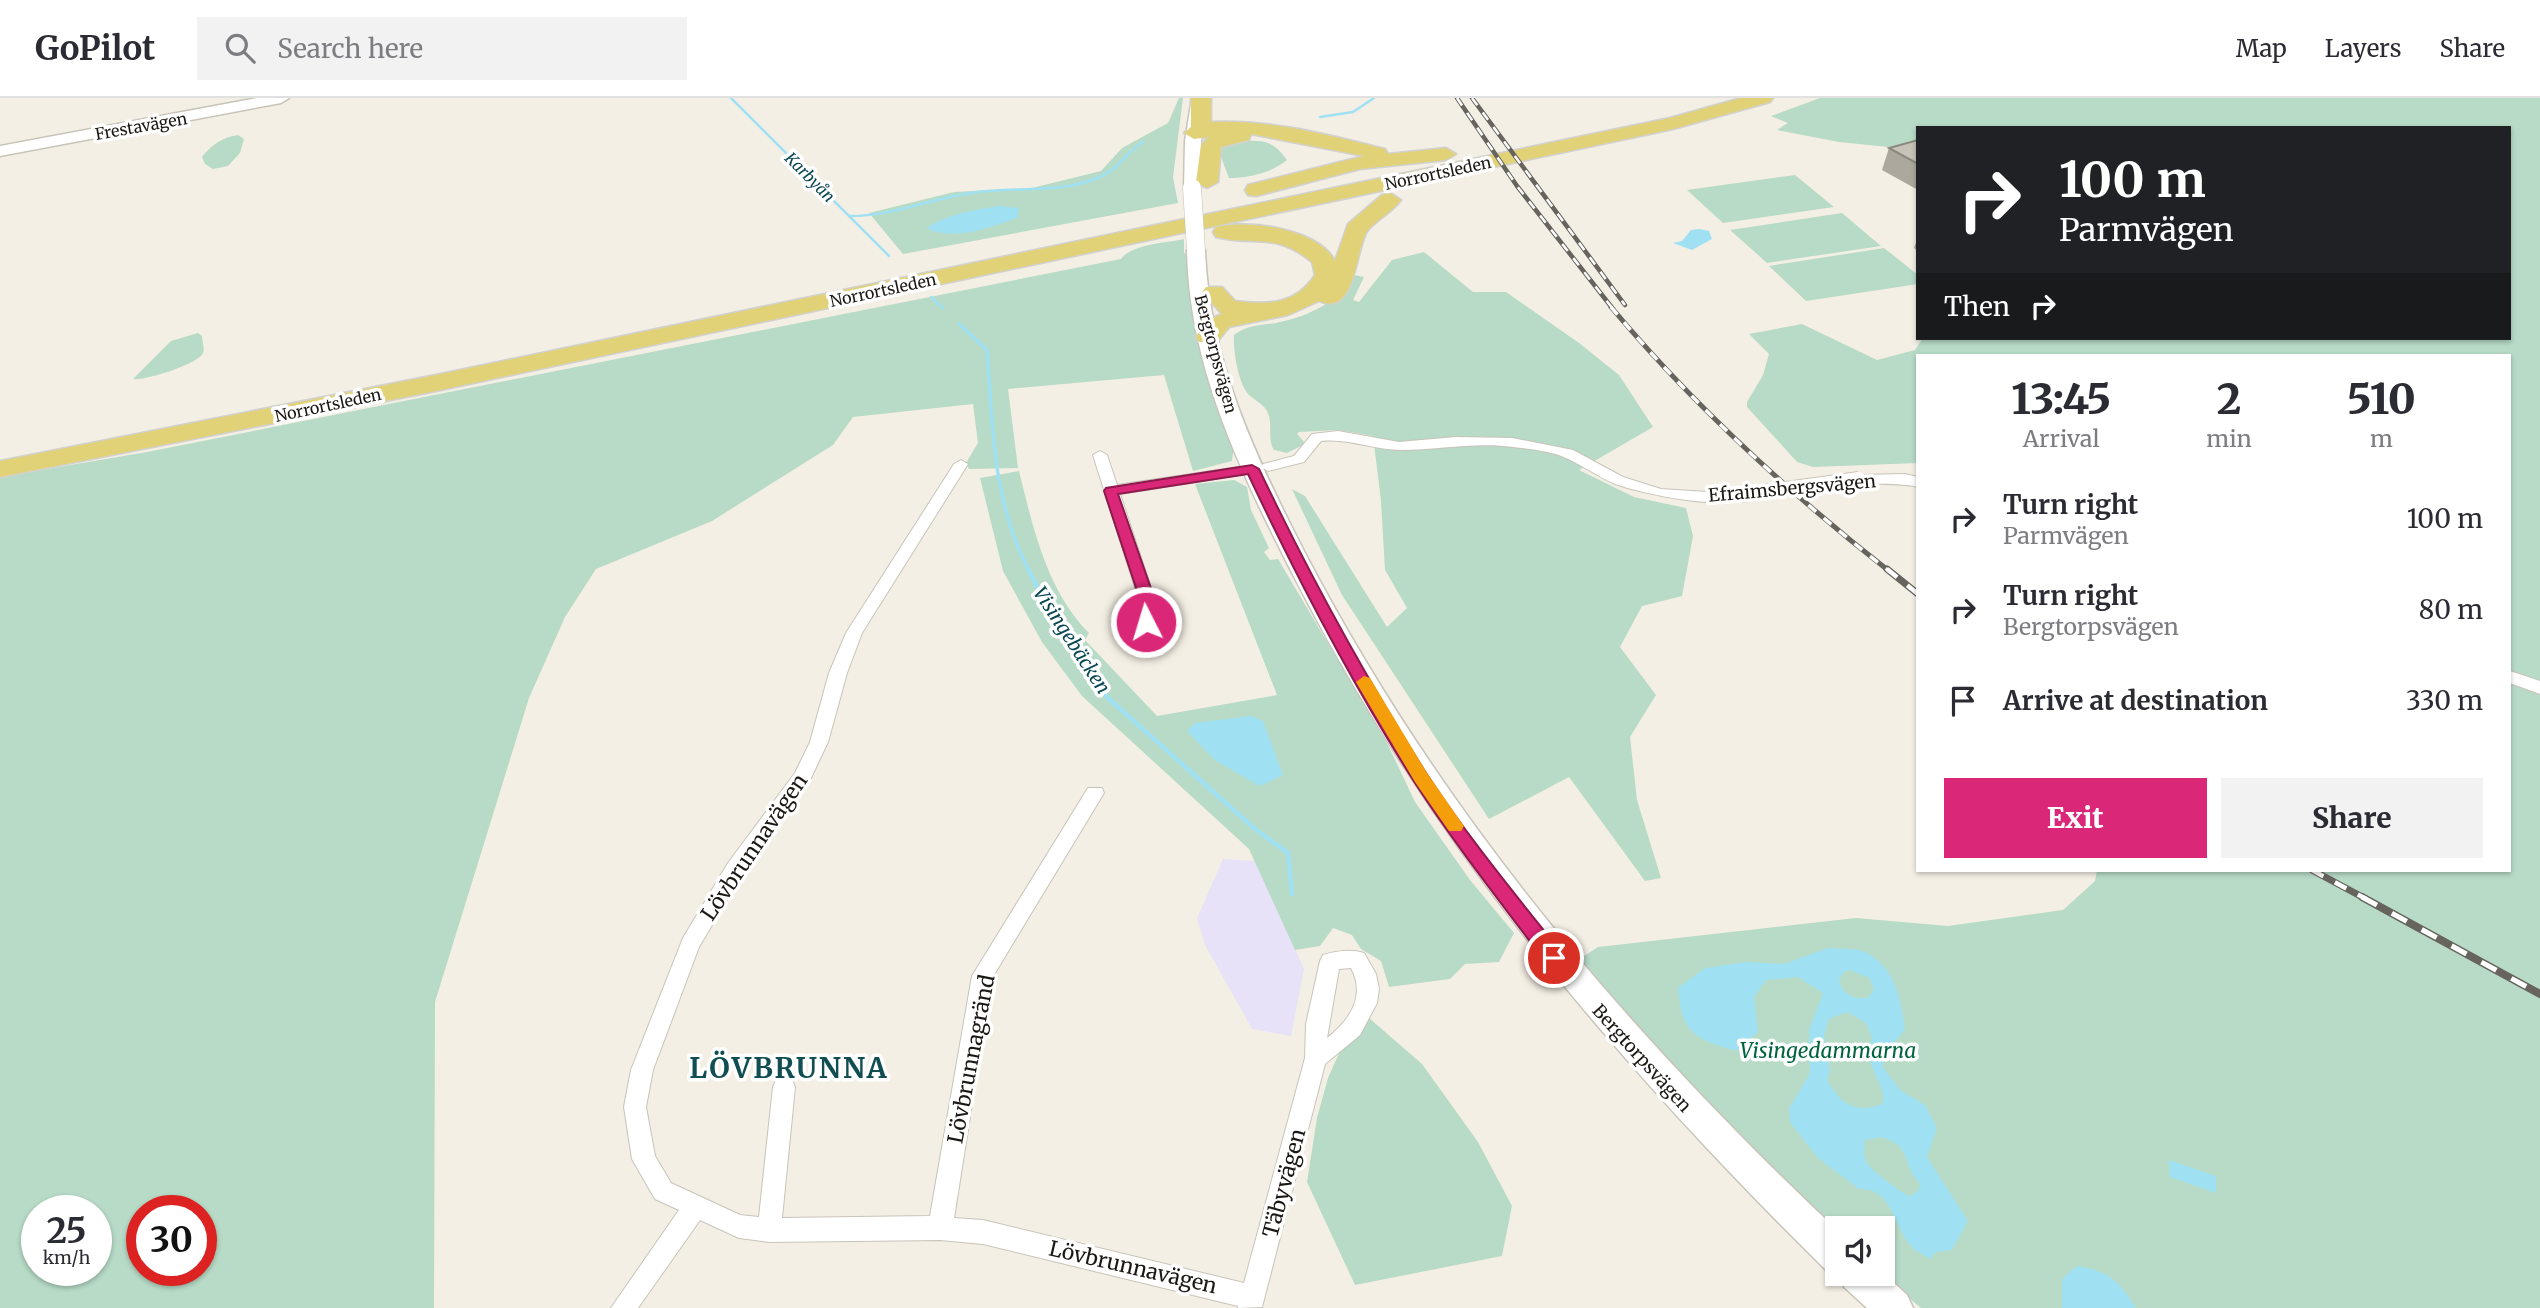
<!DOCTYPE html>
<meta charset="utf-8">
<style>
:root{--surface:#fff;--page:#f2f2f3;--text:#2b2b33;--muted:#7c7c81;--line:#e1e1e2;--accent:#db2777}
body{margin:0;font-family:Merriweather,serif;background:var(--page);color:var(--text);height:100vh;display:flex;flex-direction:column;font-size:26px;white-space:nowrap}
*{box-sizing:border-box;margin:0}
p{font-size:23px;color:var(--muted)}
.icon{flex:none;width:38px;height:38px;fill:none;stroke:currentColor;stroke-width:2;stroke-linecap:round;stroke-linejoin:round}
.map{position:relative;flex:1;overflow:hidden}
.side{position:absolute;left:1916px;top:256px;width:595px;height:518px;display:flex;flex-direction:column;background:var(--surface);border-radius:0px;box-shadow:0 2px 5px #0004}
.side>*{flex:none}
.top-card{position:absolute;left:1916px;top:28px;width:595px;height:214px;border-radius:0px;box-shadow:0 2px 5px #0004;background:#202124;color:#fff;overflow:hidden}
.buttons{position:absolute;left:1825px;top:1118px;display:grid;gap:14px}
.buttons a{display:grid;place-items:center;width:70px;height:70px;border-radius:0px;background:var(--surface);box-shadow:0 2px 5px #0004;font-size:35px}
.speed{position:absolute;left:21px;top:1097px;display:flex;gap:14px;font-size:35px;font-weight:700;text-align:center}
.speed>*{display:grid;place-content:center;width:91px;height:91px;border-radius:50%;background:var(--surface);box-shadow:0 2px 5px #0004;line-height:1}
.speed small{font-size:18px;font-weight:400}
.speed .limit{border:10px solid #d22;background:#fff;color:#111}
.pin{position:absolute;display:grid;place-items:center;width:60px;height:60px;color:#fff;margin:-30px;border:4px solid #fff;border-radius:50%;box-shadow:0 2px 7px #0007}
.me{position:absolute;width:77px;margin:-38px;rotate:355deg;stroke-linejoin:round;filter:drop-shadow(0 0 5px #0008)}
.turn{display:flex;align-items:center;gap:24px;height:147px;padding:0 28px;font-size:32px}
.turn .icon{width:91px;height:91px;stroke-width:2.5}
.turn b{display:block;font-size:49px;line-height:60px}
.then{display:flex;align-items:center;height:66px;padding:0 28px;background:#0003;gap:14px;font-size:26px}
.eta{display:flex;justify-content:space-evenly;align-items:center;height:119px;text-align:center}
.eta b{font-size:42px;font-weight:800;line-height:49px}
.cta{display:flex;gap:14px;margin-top:auto;padding:14px 28px}
.cta a{flex:1;height:80px;border-radius:0px;background:var(--accent);color:#fff;font-size:28px;font-weight:800;line-height:80px;text-align:center}
.cta a+a{background:var(--page);color:var(--text)}
ul{padding:0;list-style:none}
li{display:flex;align-items:center;gap:21px;height:91px;padding:0 28px}
li div{flex:1}
li b{display:block;font-size:26px}
li em{font-style:normal}
header{display:flex;align-items:center;gap:42px;box-sizing:border-box;height:98px;padding:0 35px;background:var(--surface);border-bottom:2px solid var(--line)}
header strong{font-size:33px}
nav{display:flex;gap:38px;margin-inline-start:auto;font-size:24px}
.search{width:490px;height:63px;background:var(--page);display:flex;align-items:center;gap:18px;box-sizing:border-box;padding:0 24px;border-radius:0px;color:var(--muted);font-size:26px}
.map>svg:first-child{display:block}
.education{fill:#e8e2f8}
.green{fill:#b7dbc6;fill-rule:evenodd}
.water{fill:#9fe1f3;fill-rule:evenodd}
.lines{fill:none;stroke-linecap:round;stroke-linejoin:round}
.stream-far2{stroke:#9fe1f3;stroke-width:2.5}
.stream-far1{stroke:#9fe1f3;stroke-width:3.5}
.stream{stroke:#9fe1f3;stroke-width:4.5}
.street-casing{stroke:#c8c4b9;stroke-width:2}
.secondary-casing{stroke:#c8c4b9;stroke-width:3}
.highway-casing{stroke:#d1d1d0;stroke-width:3}
.street{fill:#fff;fill-rule:evenodd}
.secondary{fill:#fff;fill-rule:evenodd}
.highway{fill:#e2d277;fill-rule:evenodd}
.rail-far3-casing{stroke:#67645e;stroke-width:4.5}
.rail-far2-casing{stroke:#67645e;stroke-width:5}
.rail-far1-casing{stroke:#67645e;stroke-width:7}
.rail-casing{stroke:#67645e;stroke-width:8}
.rail-far3{stroke:#fff;stroke-width:2.5;stroke-dasharray:9;stroke-linecap:butt}
.rail-far2{stroke:#fff;stroke-width:3.5;stroke-dasharray:10;stroke-linecap:butt}
.rail-far1{stroke:#fff;stroke-width:4.5;stroke-dasharray:13;stroke-linecap:butt}
.rail{stroke:#fff;stroke-width:5;stroke-dasharray:17;stroke-linecap:butt}
.street-bridge-casing{stroke:#c8c4b9;stroke-width:16;stroke-linecap:butt}
.secondary-bridge-casing{stroke:#c8c4b9;stroke-width:19;stroke-linecap:butt}
.street-bridge{stroke:#fff;stroke-width:14}
.secondary-bridge{stroke:#fff;stroke-width:18}
.wall{fill:#aca89e}
.building{fill:#c8c3b8;stroke:#8c8881;stroke-width:2}
.route{fill:#db2777;stroke:#8e194d;stroke-width:2}
.slow{fill:#f59e0b}
.labels{text-anchor:middle;dominant-baseline:central;stroke-width:7;stroke-linejoin:round;paint-order:stroke}
.far-street-label{font-size:16px;fill:#1a1814;stroke:#fff}
.far-water-label{font-size:16px;font-style:italic;fill:#094653;stroke:#fff}
.street-label{font-size:18px;fill:#1a1814;stroke:#fff}
.water-label{font-size:19px;font-style:italic;fill:#094653;stroke:#fff}
.near-street-label{font-size:21px;fill:#1a1814;stroke:#fff}
.near-park-label{font-size:21px;font-style:italic;fill:#00643f;stroke:#fff}
.near-district-label{font-size:28px;font-weight:bold;letter-spacing:2px;fill:#104e52;stroke:#fff}
</style>
<header>
<strong>GoPilot</strong>
<div class="search"><svg class="icon" aria-label="search" viewBox="0 0 24 24"><circle cx="10" cy="10" r="6"/><path d="M15 15l6 6"/></svg>Search here</div>
<nav><a>Map</a><a>Layers</a><a>Share</a></nav>
</header>
<div class="map">
<svg width="2540" height="1210" viewBox="0 0 2540 1210">
<rect width="100%" height="100%" fill="#f4efe4"/>
<path class="education" d="M1223,761L1256,763L1304,871L1291,938L1252,931L1205,847L1197,820Z"/>
<path class="green" d="M1179,0H1183L1173,79L1178,105L903,156L869,115L954,94L1032,90L1101,73L1122,50L1168,25Z
M1820,0H2540V1210H1921L1881,1176L1883,1130H1838L1837,1137L1703,1008L1587,877L1581,860L1598,849L1856,820L1948,828L2063,812L2095,783L2097,772H2510V257H1918V365L1813,369L1797,364L1747,309V304L1763,277L1769,256L1749,236L1802,226L1877,262L1915,252L1923,240H2510V30H1918V52L1839,44L1777,32L1788,25L1771,18Z
M238,37L244,41L240,55L228,68L213,71L205,66L202,59C211,47 223,39 238,37Z
M1233,43C1260,43 1271,39 1287,62C1271,75 1248,80 1229,80L1218,51Z
M1795,77L1834,109L1723,125L1687,92Z
M1842,115L1881,148L1767,165L1730,132Z
M1184,141V154L1191,163L1238,353L1233,355L1232,363L1193,373L1164,277L1008,291L1018,370L969,371L966,365L978,345L973,306L853,319L833,347L712,423L596,471L565,519L529,600L435,904L434,1210H0V379L147,354L1121,161C1132,146 1166,145 1184,141ZM37,1113H96V1172H37ZM142,1113H201V1172H142Z
M1884,150L1918,177V186L1806,203L1769,168Z
M1424,154L1473,194H1506L1579,245L1619,277L1653,329L1579,372L1634,399L1686,410L1693,438L1682,498L1642,508L1620,549L1656,597L1630,639L1637,702L1661,780L1645,783L1569,679L1489,721L1342,497L1292,391L1305,398L1387,529L1407,510L1385,472L1381,403L1373,338L1338,332L1299,334L1297,336L1304,344L1303,347L1287,355L1274,352C1266,339 1275,323 1265,310C1261,305 1253,301 1248,296C1238,284 1233,252 1234,237C1247,227 1261,227 1276,225C1310,218 1336,205 1354,177L1364,179L1353,202L1359,204L1392,162Z
M198,235L202,238C202,243 205,251 203,255C199,266 144,283 133,281L171,243Z
M1019,373C1033,430 1047,493 1089,535L1085,542L1157,618L1277,597L1195,386L1234,382L1247,389L1251,412L1269,450L1264,454L1270,462L1278,461L1387,645L1415,704L1470,782L1514,835L1499,864L1465,866L1450,881L1389,889L1381,863L1361,851L1352,837L1333,830L1320,848L1295,852L1249,751L1082,598L1042,544L1003,473L980,380Z
M1369,920L1422,966L1478,1044L1512,1108L1502,1158L1355,1187L1307,1084L1317,1020L1328,980L1340,953Z"/>
<path class="water" d="M999,108L1019,110L1017,120C991,129 954,144 926,130C949,116 972,112 999,108Z
M1700,131L1709,133L1712,141L1692,152L1673,145L1682,143L1691,132Z
M1251,618L1263,623L1283,677L1260,688L1216,663L1187,633L1195,625Z
M1828,850C1838,851 1852,850 1862,853C1895,866 1901,901 1905,932L1886,954L1882,968L1900,992L1925,1007L1937,1030L1927,1059L1968,1123L1952,1152L1936,1154L1930,1161C1925,1157 1916,1154 1912,1149C1893,1129 1893,1089 1859,1091L1818,1060L1790,1024L1789,1011L1810,975L1809,932L1823,895L1798,879L1766,882L1754,899L1758,934L1736,953C1695,941 1682,936 1678,890L1705,870L1746,864L1784,866ZM1850,872L1869,880L1874,891L1869,899C1855,903 1842,896 1839,882L1844,874ZM1847,914L1866,925L1872,940C1863,966 1879,976 1884,1000L1882,1006C1855,1017 1839,1005 1827,981L1830,974L1824,938L1829,921ZM1881,1039C1914,1049 1900,1065 1920,1086L1918,1093L1910,1098C1902,1096 1876,1075 1870,1069C1863,1062 1864,1051 1865,1042Z
M2169,1062L2216,1078V1095L2170,1079Z
M2077,1168C2109,1173 2119,1183 2136,1210H2062V1181Z"/>
<g class="lines">
<path class="stream-far2" d="M731,0L889,158
M1320,19L1353,14L1374,0
M850,118C892,118 930,101 971,95C1014,88 1061,97 1102,78C1119,71 1127,53 1143,44
M931,199L943,210"/>
<path class="stream-far1" d="M959,226L987,252C993,331 992,401 1029,473"/>
<path class="stream" d="M1028,471L1055,523L1108,600L1255,731L1288,755L1292,796"/>
<g class="street-casing">
<path id="street" d="M1338,333L1399,344L1456,339L1512,340L1573,352L1623,379L1661,391L1707,394L1741,392L1748,397C1730,415 1637,395 1613,385C1597,378 1582,367 1566,360C1551,353 1530,351 1513,349C1476,344 1438,352 1401,352C1374,352 1349,340 1321,343L1304,364L1268,373L1261,369L1263,366L1294,358L1312,336Z
M1100,353L1107,357L1117,387L1252,367L1259,371L1252,375L1120,396L1155,502L1154,524L1146,530L1138,524L1139,502L1093,357Z
M961,362L968,366L862,535L847,575L828,644L809,684L742,777L699,849L653,972L646,1009L655,1058L671,1085L740,1117L759,1119L773,989L776,982L784,979L792,982L795,989L782,1120L930,1118L972,878L1088,690H1102L1104,695L992,880L954,1120L983,1122L1244,1185L1305,960L1306,926L1320,863L1323,857C1335,853 1352,851 1364,855L1376,876L1379,891L1377,905L1360,937L1325,966L1262,1209L1238,1210V1208L983,1146L940,1142L769,1144L739,1140L700,1122L638,1210H611L679,1112L655,1101L632,1061L624,1009L631,972L683,840L728,765L795,675L810,644L829,575L846,535L954,366ZM1351,870C1366,898 1350,922 1327,940L1339,871Z
M1905,376L1918,379V389C1902,384 1860,388 1852,381L1859,377Z
M2510,573L2540,583V596L2510,585Z"/>
</g>
<g class="secondary-casing">
<path id="secondary" d="M257,0H289L281,5L0,58V48Z
M1192,0H1208L1201,43L1200,90L1192,95L1184,90L1185,43Z
M1196,147L1205,152C1209,261 1256,360 1305,455C1442,717 1624,931 1838,1133V1176L1825,1171C1608,957 1425,739 1287,465C1237,366 1189,265 1187,152Z
M1883,1175L1907,1197L1913,1210H1867L1844,1189L1839,1176Z"/>
</g>
<g class="highway-casing">
<path id="highway" d="M1191,0H1211V24C1269,21 1329,37 1385,51L1388,56L1446,50L1456,56L1446,62L1360,71L1256,98L1248,97L1245,92L1248,87L1364,58L1251,36L1249,42L1221,49L1218,84L1207,90L1196,84L1201,47L1209,39L1194,41L1184,35L1191,29Z
M1741,0H1773L1770,4L1673,31L436,293L0,379V363L436,277L1290,99L1670,20Z
M1390,95L1401,102C1392,114 1378,121 1368,132C1355,148 1357,220 1319,203L1288,217L1229,229L1217,244H1199L1196,239L1203,224L1222,216L1202,194L1206,189H1222L1235,203C1268,207 1295,207 1315,177L1312,164C1274,133 1256,149 1216,139L1213,134L1216,129C1248,121 1318,131 1335,163L1348,126L1382,97Z"/>
</g>
<use href="#street" class="street"/>
<use href="#secondary" class="secondary"/>
<use href="#highway" class="highway"/>
<g class="rail-far3-casing">
<path id="rail-far3" d="M1457,0L1517,88L1613,211
M1472,0L1625,207"/>
</g>
<g class="rail-far2-casing">
<path id="rail-far2" d="M1611,209C1694,308 1788,394 1889,473"/>
</g>
<g class="rail-far1-casing">
<path id="rail-far1" d="M1887,471L1918,496
M2312,772L2366,801"/>
</g>
<g class="rail-casing">
<path id="rail" d="M2362,799L2540,896"/>
</g>
<use href="#rail-far3" class="rail-far3"/>
<use href="#rail-far2" class="rail-far2"/>
<use href="#rail-far1" class="rail-far1"/>
<use href="#rail" class="rail"/>
<g class="street-bridge-casing">
<path id="street-bridge" d="M1741,397L1859,381"/>
</g>
<g class="secondary-bridge-casing">
<path id="secondary-bridge" d="M1192,90L1196,152"/>
</g>
<use href="#street-bridge" class="street-bridge"/>
<use href="#secondary-bridge" class="secondary-bridge"/>
</g>
<path class="wall" d="M1918,42V92L1882,72L1889,50Z
M1918,139V153L1914,150Z"/>
<path class="building" d="M1918,42V66L1889,50Z"/>
<path class="route" d="M1252,367L1259,371C1309,476 1364,577 1426,675C1467,738 1515,796 1561,854L1563,860L1561,866H1547C1502,806 1456,748 1415,685C1352,586 1298,482 1248,376L1118,396L1155,502L1154,524L1146,529L1141,528L1140,502L1104,393L1106,390Z"/>
<path class="slow" d="M1364,578L1370,580L1427,675L1461,724L1464,728L1461,733H1449L1415,684L1356,584Z"/>
<g class="labels">
<g class="far-street-label">
<text transform="translate(141 28) rotate(-10)">Frestavägen</text>
<text transform="translate(1438 75) rotate(-12)">Norrortsleden</text>
<text transform="translate(883 192) rotate(-12)">Norrortsleden</text>
<text transform="translate(1216 256) rotate(75)">Bergtorpsvägen</text>
<text transform="translate(328 307) rotate(-12)">Norrortsleden</text>
</g>
<g class="far-water-label">
<text transform="translate(810 79) rotate(45)">Karbyån</text>
</g>
<g class="street-label">
<text transform="translate(1792 390) rotate(-5)">Efraimsbergsvägen</text>
<text transform="translate(1642 960) rotate(48)">Bergtorpsvägen</text>
</g>
<g class="water-label">
<text transform="translate(1072 542) rotate(57)">Visingebäcken</text>
</g>
<g class="near-street-label">
<text transform="translate(754 749) rotate(-56)">Lövbrunnavägen</text>
<text transform="translate(971 961) rotate(-79)">Lövbrunnagränd</text>
<text transform="translate(1284 1085) rotate(-75)">Täbyvägen</text>
<text transform="translate(1133 1169) rotate(13)">Lövbrunnavägen</text>
</g>
<g class="near-park-label">
<text x="1828" y="952">Visingedammarna</text>
</g>
<g class="near-district-label">
<text x="789" y="970">LÖVBRUNNA</text>
</g>
</g>
</svg>
<div class="buttons">
<a><svg class="icon" aria-label="sound" viewBox="0 0 24 24"><path d="M4 9h4l5-4v14l-5-4H4zM17 9q2 3 0 6"/></svg></a>
</div>
<div class="speed"><div>25<small>km/h</small></div><div class="limit">30</div></div>
<div class="pin" style="left:1554px;top:860px;background:#d93025"><svg class="icon" aria-label="arrive" viewBox="0 0 24 24"><path d="M6 21V4h12l-3 4 3 4H6"/></svg></div>
<svg class="me" style="left:1146px;top:524px" viewBox="-20 -20 40 40"><circle r="17" fill="#db2777" stroke="#fff" stroke-width="3"/><path d="M0-11L8 9 0 5-8 9z" fill="#fff"/></svg>
<div class="top-card">
<div class="turn"><svg class="icon" aria-label="right" viewBox="0 0 24 24"><path d="M7 20v-9h11M14 6l5 5-5 5"/></svg><div><b>100 m</b>Parmvägen</div></div>
<div class="then">Then<svg class="icon" aria-label="right" viewBox="0 0 24 24"><path d="M7 20v-9h11M14 6l5 5-5 5"/></svg></div>
</div>
<section class="side">
<div class="eta">
<div><b>13:45</b><p>Arrival</p></div>
<div><b>2</b><p>min</p></div>
<div><b>510</b><p>m</p></div>
</div>
<ul>
<li><svg class="icon" aria-label="right" viewBox="0 0 24 24"><path d="M7 20v-9h11M14 6l5 5-5 5"/></svg><div><b>Turn right</b><p>Parmvägen</p></div><em>100 m</em></li>
<li><svg class="icon" aria-label="right" viewBox="0 0 24 24"><path d="M7 20v-9h11M14 6l5 5-5 5"/></svg><div><b>Turn right</b><p>Bergtorpsvägen</p></div><em>80 m</em></li>
<li><svg class="icon" aria-label="arrive" viewBox="0 0 24 24"><path d="M6 21V4h12l-3 4 3 4H6"/></svg><div><b>Arrive at destination</b></div><em>330 m</em></li>
</ul>
<div class="cta"><a>Exit</a><a>Share</a></div>
</section>
</div>
